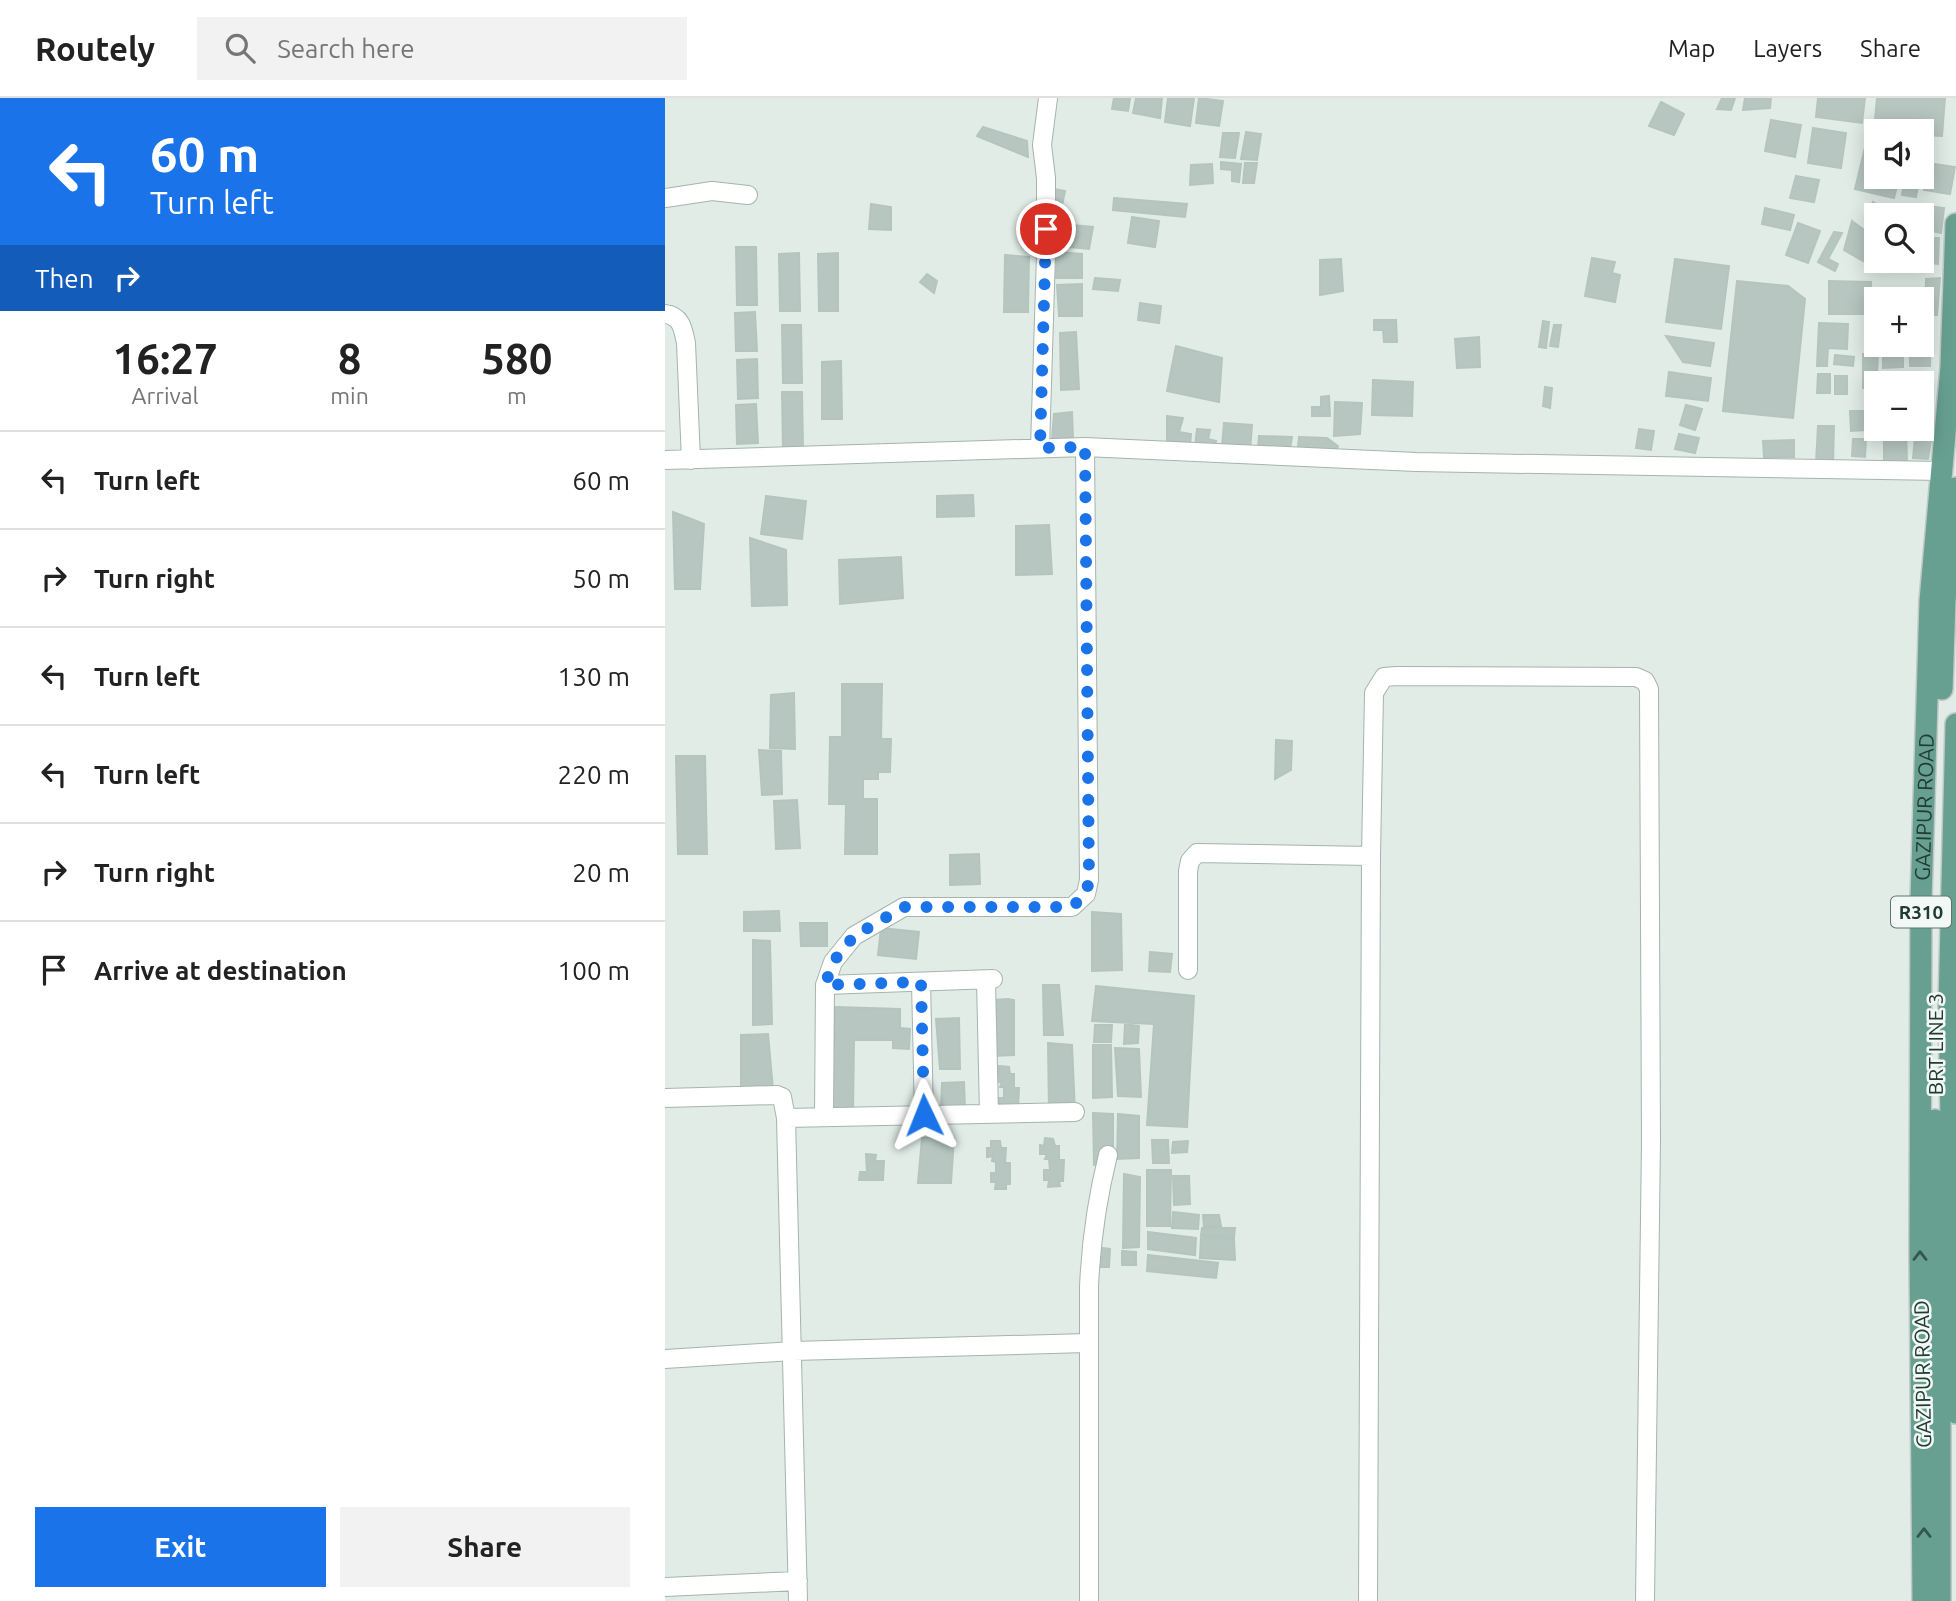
<!DOCTYPE html>
<meta charset="utf-8">
<style>
:root{--surface:#fff;--page:#f2f2f2;--text:#222;--muted:#767676;--line:#e0e0e0;--accent:#1a73e8}
body{margin:0;font-family:Ubuntu,sans-serif;background:var(--page);color:var(--text);height:100vh;display:flex;flex-direction:column;font-size:26px;white-space:nowrap}
*{box-sizing:border-box;margin:0}
p{font-size:23px;color:var(--muted)}
.icon{flex:none;width:38px;height:38px;fill:none;stroke:currentColor;stroke-width:2;stroke-linecap:round;stroke-linejoin:round}
.map{position:relative;flex:1;overflow:hidden}
.side{display:flex;flex-direction:column;background:var(--surface);width:665px}
.side>*{flex:none}
.hud{background:#1a73e8;color:#fff;overflow:hidden}
.tools{position:absolute;left:1199px;top:21px;display:grid;gap:14px}
.tools a{display:grid;place-items:center;width:70px;height:70px;border-radius:0px;background:var(--surface);box-shadow:0 4px 18px #0003;font-size:35px}
.pin{position:absolute;display:grid;place-items:center;width:60px;height:60px;color:#fff;margin:-30px;border:4px solid #fff;border-radius:50%;box-shadow:0 2px 7px #0007}
.me{position:absolute;width:77px;margin:-38px;rotate:358deg;stroke-linejoin:round;filter:drop-shadow(0 0 5px #0008)}
.turn{display:flex;align-items:center;gap:24px;height:147px;padding:0 35px;font-size:32px}
.turn .icon{width:91px;height:91px;stroke-width:2.5}
.turn b{display:block;font-size:49px;line-height:60px}
.then{display:flex;align-items:center;height:66px;padding:0 35px;background:#0003;gap:14px;font-size:26px}
.eta{display:flex;justify-content:space-evenly;align-items:center;height:119px;text-align:center}
.eta b{font-size:42px;font-weight:600;line-height:49px}
.primary-button{display:flex;gap:14px;margin-top:auto;padding:14px 35px}
.primary-button a{flex:1;height:80px;border-radius:0px;background:var(--accent);color:#fff;font-size:28px;font-weight:600;line-height:80px;text-align:center}
.primary-button a+a{background:var(--page);color:var(--text)}
ul{padding:0;list-style:none}
li{display:flex;align-items:center;gap:21px;height:98px;padding:0 35px;border-top:2px solid var(--line)}
li div{flex:1}
li b{display:block;font-size:26px}
li em{font-style:normal}
header{display:flex;align-items:center;gap:42px;box-sizing:border-box;height:98px;padding:0 35px;background:var(--surface);border-bottom:2px solid var(--line)}
header strong{font-size:33px}
nav{display:flex;gap:38px;margin-inline-start:auto;font-size:24px}
.search{width:490px;height:63px;background:var(--page);display:flex;align-items:center;gap:18px;box-sizing:border-box;padding:0 24px;border-radius:0px;color:var(--muted);font-size:26px}
main{display:flex;flex:1;min-height:0}
.map>svg:first-child{display:block}
.building{fill:#b7c6c0;stroke:#b4c5be;stroke-width:2}
.lines{fill:none;stroke-linecap:round;stroke-linejoin:round}
.street-casing{stroke:#a4b4ae;stroke-width:20}
.primary-casing{stroke:#c1c8c6;stroke-width:24}
.street{stroke:#fff;stroke-width:18}
.primary{stroke:#67a090;stroke-width:21}
.oneway{stroke:#33554b}
.route{stroke:#1a73e8;stroke-width:12;stroke-dasharray:0 21.6}
.labels{text-anchor:middle;dominant-baseline:central;stroke-width:5;stroke-linejoin:round;paint-order:stroke}
.shield{fill:#f2f8f5;stroke:#60746e;stroke-width:2}
.shield-label{font-size:19px;font-weight:bold;fill:#223c34}
.street-label{font-size:21px;fill:#223c34;stroke:#f2f8f5}
</style>
<header>
<strong>Routely</strong>
<div class="search"><svg class="icon" aria-label="search" viewBox="0 0 24 24"><circle cx="10" cy="10" r="6"/><path d="M15 15l6 6"/></svg>Search here</div>
<nav><a>Map</a><a>Layers</a><a>Share</a></nav>
</header>
<main>
<section class="side">
<div class="hud">
<div class="turn"><svg class="icon" aria-label="left" viewBox="0 0 24 24"><path d="M17 20v-9H6M10 6l-5 5 5 5"/></svg><div><b>60 m</b>Turn left</div></div>
<div class="then">Then<svg class="icon" aria-label="right" viewBox="0 0 24 24"><path d="M7 20v-9h11M14 6l5 5-5 5"/></svg></div>
</div>
<div class="eta">
<div><b>16:27</b><p>Arrival</p></div>
<div><b>8</b><p>min</p></div>
<div><b>580</b><p>m</p></div>
</div>
<ul>
<li><svg class="icon" aria-label="left" viewBox="0 0 24 24"><path d="M17 20v-9H6M10 6l-5 5 5 5"/></svg><div><b>Turn left</b></div><em>60 m</em></li>
<li><svg class="icon" aria-label="right" viewBox="0 0 24 24"><path d="M7 20v-9h11M14 6l5 5-5 5"/></svg><div><b>Turn right</b></div><em>50 m</em></li>
<li><svg class="icon" aria-label="left" viewBox="0 0 24 24"><path d="M17 20v-9H6M10 6l-5 5 5 5"/></svg><div><b>Turn left</b></div><em>130 m</em></li>
<li><svg class="icon" aria-label="left" viewBox="0 0 24 24"><path d="M17 20v-9H6M10 6l-5 5 5 5"/></svg><div><b>Turn left</b></div><em>220 m</em></li>
<li><svg class="icon" aria-label="right" viewBox="0 0 24 24"><path d="M7 20v-9h11M14 6l5 5-5 5"/></svg><div><b>Turn right</b></div><em>20 m</em></li>
<li><svg class="icon" aria-label="arrive" viewBox="0 0 24 24"><path d="M6 21V4h12l-3 4 3 4H6"/></svg><div><b>Arrive at destination</b></div><em>100 m</em></li>
</ul>
<div class="primary-button"><a>Exit</a><a>Share</a></div>
</section>
<div class="map">
<svg width="1291" height="1503" viewBox="0 0 1291 1503">
<rect width="100%" height="100%" fill="#e1ece7"/>
<path class="building" d="M449,0L465,1L463,13L447,11Z
M471,0H497L495,20L468,15Z
M503,0H529L525,28L500,24Z
M534,0L558,3L554,28L531,25Z
M1057,0H1070L1066,12L1052,11Z
M1080,0H1106L1105,10L1078,12Z
M1153,0H1200L1197,25L1151,19Z
M1212,0H1280L1277,38L1256,37V33H1209Z
M996,4L1019,16L1009,37L984,28Z
M1106,22L1136,27L1130,59L1100,53Z
M318,29L362,43L363,59L312,38Z
M1148,30L1181,35L1176,70L1143,65Z
M581,34L596,36L592,62L576,61Z
M558,35H574L570,60L555,59Z
M1202,41L1211,44V79H1234L1229,100L1190,91Z
M556,64L576,66L574,84L567,83V72L556,71Z
M580,65H592L589,85H578Z
M1263,65L1290,69L1285,96L1259,92Z
M547,66L548,85L525,87L526,67Z
M1131,78L1154,82L1149,104L1125,100Z
M1240,80L1254,82L1251,99L1237,97Z
M384,90L400,93L394,122L383,121Z
M449,100L522,106L520,119L448,112Z
M1208,104L1221,112L1219,117H1211V124L1200,120Z
M206,106L226,109V132L204,131Z
M1263,108L1279,110L1276,135L1262,132Z
M1100,110L1129,117L1125,132L1097,126Z
M467,119L494,123L490,149L463,145Z
M1187,123L1206,137L1198,163L1179,152Z
M385,125L428,129L424,151L384,147Z
M1133,125L1155,133L1143,165L1121,157Z
M1169,134L1177,135L1163,161L1173,166L1170,173L1153,164Z
M1256,140H1274L1273,166L1255,164L1256,163Z
M71,149H91L92,207H72Z
M392,154L417,156V180H391Z
M134,155L135,213H115L114,156Z
M173,155V213H154L153,156Z
M340,157L364,159L363,214H339Z
M927,160L950,164L947,175L955,177L950,204L920,198Z
M676,161L678,193L655,197V162Z
M1010,161L1064,168L1056,231L1001,224Z
M1212,163H1228L1224,174L1210,169Z
M262,176L272,183L269,195L255,184Z
M430,180L455,182L453,193L428,191Z
M1275,180L1272,217H1260L1261,181Z
M1072,183L1123,188L1140,201L1128,320L1058,313Z
M1164,183L1206,184V216H1164Z
M417,186V218H394L392,187Z
M475,205L496,208L494,225L473,222Z
M90,214L92,253H71L70,215Z
M709,222H731L732,244H719L718,232H709Z
M878,223L884,224L881,250L874,249Z
M1154,225L1183,226L1182,251L1163,250L1162,268H1152Z
M117,227H136L137,285H118Z
M889,227H896L893,249L885,248Z
M1256,233L1266,234L1265,268H1245V247H1256Z
M411,234L414,291L396,292L395,235Z
M1001,238L1049,245L1045,268L1018,264Z
M814,239L815,269L792,270L790,241Z
M1224,247H1238V269L1218,270V258H1223Z
M511,248L557,260L554,304L502,293Z
M1198,256H1213L1211,290H1198Z
M1170,257L1189,259L1188,268L1169,266Z
M92,261L93,300L73,301L72,262Z
M176,263L177,321H157V264Z
M1004,274L1046,280L1043,303L1001,298Z
M1217,274H1265V289H1256V285H1217Z
M1153,276H1165V295H1152Z
M1170,278H1182V296H1170Z
M708,282L748,284L747,318L707,317Z
M880,289L887,290L885,310L878,308Z
M117,294H137L138,351H118Z
M664,298L665,318H647V309H656V299Z
M670,304L697,305L695,336L669,338Z
M91,306L93,345L72,346L71,307Z
M1021,307L1037,311L1030,332L1015,327Z
M1268,311L1266,333H1251V331H1256V312Z
M1185,313H1199L1201,332L1186,333Z
M407,314L408,340L387,341L389,316Z
M502,318L518,320L514,334L526,336L525,349L502,347Z
M559,325L587,327L585,353L557,349Z
M1153,328H1169L1168,366L1151,365Z
M532,331L545,332L543,341L551,343L549,351L530,348Z
M974,331L989,333L986,352L971,350Z
M1219,331H1241L1242,364H1219Z
M1014,336L1034,340L1030,355L1010,351Z
M594,338L627,339L625,351L593,350Z
M634,339L662,340L673,348L671,353L633,349Z
M1250,340L1266,342L1263,361L1248,360Z
M1188,341H1201L1200,359L1187,358Z
M1129,342V359H1099L1098,343Z
M308,397L309,418L272,419V398Z
M101,398L141,403L137,441L96,436Z
M8,414L39,426L35,491H10Z
M384,427L387,476L351,477V428Z
M85,440L121,452L122,507L87,508Z
M236,459L238,500L175,506L174,462Z
M177,586H217L216,641H226L225,674H213V681H198V701H212V756H180L181,706H164L165,639H177Z
M129,595L130,651L105,650L106,597Z
M611,642L627,643L626,672L610,681Z
M94,652L116,653L117,696L97,697Z
M11,658H40L42,756H13Z
M132,702L135,750L111,751L109,703Z
M314,756L315,786L285,787V757Z
M114,813L115,833H79V814Z
M427,814L456,816L457,872L427,873Z
M135,825H162V848H136Z
M216,830L254,834L251,861L213,857Z
M88,842L105,843L107,926L88,927Z
M485,854L507,856L505,874L484,873Z
M378,887H394L398,937H379Z
M431,888L529,898L522,1029L482,1027L489,926L427,923Z
M343,901L349,902V957L328,958L329,902Z
M170,909L235,911V930L245,931L244,951L228,950V942H189L188,1013L162,1012L163,944L170,945Z
M294,920L295,971H275L271,921Z
M460,926L474,928L473,945L459,946Z
M430,927H447L446,944H429Z
M103,936L108,991L76,993V937Z
M383,945L407,947L410,1014H384Z
M428,947H446L447,999L428,1000Z
M450,950L474,951L476,999L453,998Z
M334,968L344,969L345,976H349V990H354L353,1011L334,1010V1000H339V989H335L337,984H330V976H334Z
M299,984L300,1012H276L277,985Z
M428,1015L448,1016V1065L429,1067Z
M453,1016L474,1018V1060L452,1061Z
M257,1040H289L286,1085H253Z
M380,1040L388,1041L390,1048H394V1062H399L398,1083H394L395,1088L383,1089L384,1082H379V1072H385L384,1061H380L382,1056H375V1047L379,1048Z
M487,1042H503L504,1065H488Z
M326,1043H335L336,1050H341L340,1065H345V1086H341V1091H330L331,1084H326V1075H331V1064L327,1063L328,1058L322,1059V1050H326Z
M523,1043L522,1054L507,1055L508,1044Z
M201,1056L211,1057L210,1063H219L218,1082H194L195,1074H202Z
M482,1072H506L505,1128H482Z
M459,1076L475,1079L474,1149L458,1150Z
M508,1078H524L525,1106L509,1107Z
M508,1114L534,1117L533,1131L507,1130Z
M538,1117H554L556,1128L539,1129Z
M537,1130H570L569,1139L536,1137Z
M483,1134L531,1140L530,1157L483,1151Z
M536,1139L569,1141L570,1162L535,1160Z
M429,1149L445,1151L444,1169H428Z
M457,1153L471,1154V1167H457Z
M483,1157L553,1165L551,1180L482,1173Z"/>
<g class="lines">
<g class="street-casing">
<path id="street" d="M0,100L47,93L83,97
M0,216C16,218 18,230 21,245L26,362
M375,350L381,156V80L377,47L383,0
M0,362L420,349L751,364L1276,373
M523,872V773L525,763L532,755L706,758
M321,882L324,1016
M256,884L259,1017
M160,887L328,881
M0,1000L112,997L117,999L121,1020L133,1503
M159,1018L160,887L168,864L189,838L239,809H407L421,796L424,782L420,349
M121,1020L410,1014
M0,1261L128,1253L422,1245
M0,1489L133,1483
M424,1503V1189C426,1144 432,1101 443,1057
M703,1503L706,758L709,595L719,579L732,578L971,579L980,583L984,591L986,1043L980,1503"/>
</g>
<g class="primary-casing">
<g id="primary">
<path d="M1277,591L1280,504L1291,390"/>
<path d="M1291,626L1284,907L1291,1315"/>
<path d="M1270,1022L1275,1303V1503"/>
<path id="s1" d="M1258,1503L1255,1154L1256,802L1265,503L1286,269L1291,126"/>
</g>
</g>
<use href="#street" class="street"/>
<use href="#primary" class="primary"/>
</g>
<defs><path id="oneway-chevron" d="M-2-3.5L2.5 0L-2 3.5" fill="none" stroke-width="1.6" stroke-linecap="round" stroke-linejoin="round" transform="scale(1.75)"/></defs>
<g class="oneway">
<use href="#oneway-chevron" transform="translate(1255 1158) rotate(-90)"/>
<use href="#oneway-chevron" transform="translate(1259 1435) rotate(-90)"/>
</g>
<g class="lines">
<path class="route" d="M259,1017L256,884L160,887L168,864L189,838L239,809H407L421,796L424,782L420,349L375,350L381,131"/>
</g>
<g class="labels">
<rect class="shield" x="1226" y="798.5" width="60" height="31" rx="5"/>
<g class="shield-label">
<text x="1256" y="814">R310</text>
</g>
<g class="street-label">
<text stroke="none"><textPath href="#s1" startOffset="794">GAZIPUR ROAD</textPath></text>
<text transform="translate(1270 946) rotate(-90)">BRT LINE 3</text>
<text transform="translate(1257 1276) rotate(-91)">GAZIPUR ROAD</text>
</g>
</g>
</svg>
<div class="tools">
<a><svg class="icon" aria-label="sound" viewBox="0 0 24 24"><path d="M4 9h4l5-4v14l-5-4H4zM17 9q2 3 0 6"/></svg></a>
<a><svg class="icon" aria-label="search" viewBox="0 0 24 24"><circle cx="10" cy="10" r="6"/><path d="M15 15l6 6"/></svg></a>
<a>+</a>
<a>−</a>
</div>
<div class="pin" style="left:381px;top:131px;background:#d93025"><svg class="icon" aria-label="arrive" viewBox="0 0 24 24"><path d="M6 21V4h12l-3 4 3 4H6"/></svg></div>
<svg class="me" style="left:259px;top:1017px" viewBox="-20 -20 40 40"><path d="M0-17L14 15 0 8-14 15z" fill="#1a73e8" stroke="#fff" stroke-width="4"/></svg>
</div>
</main>
